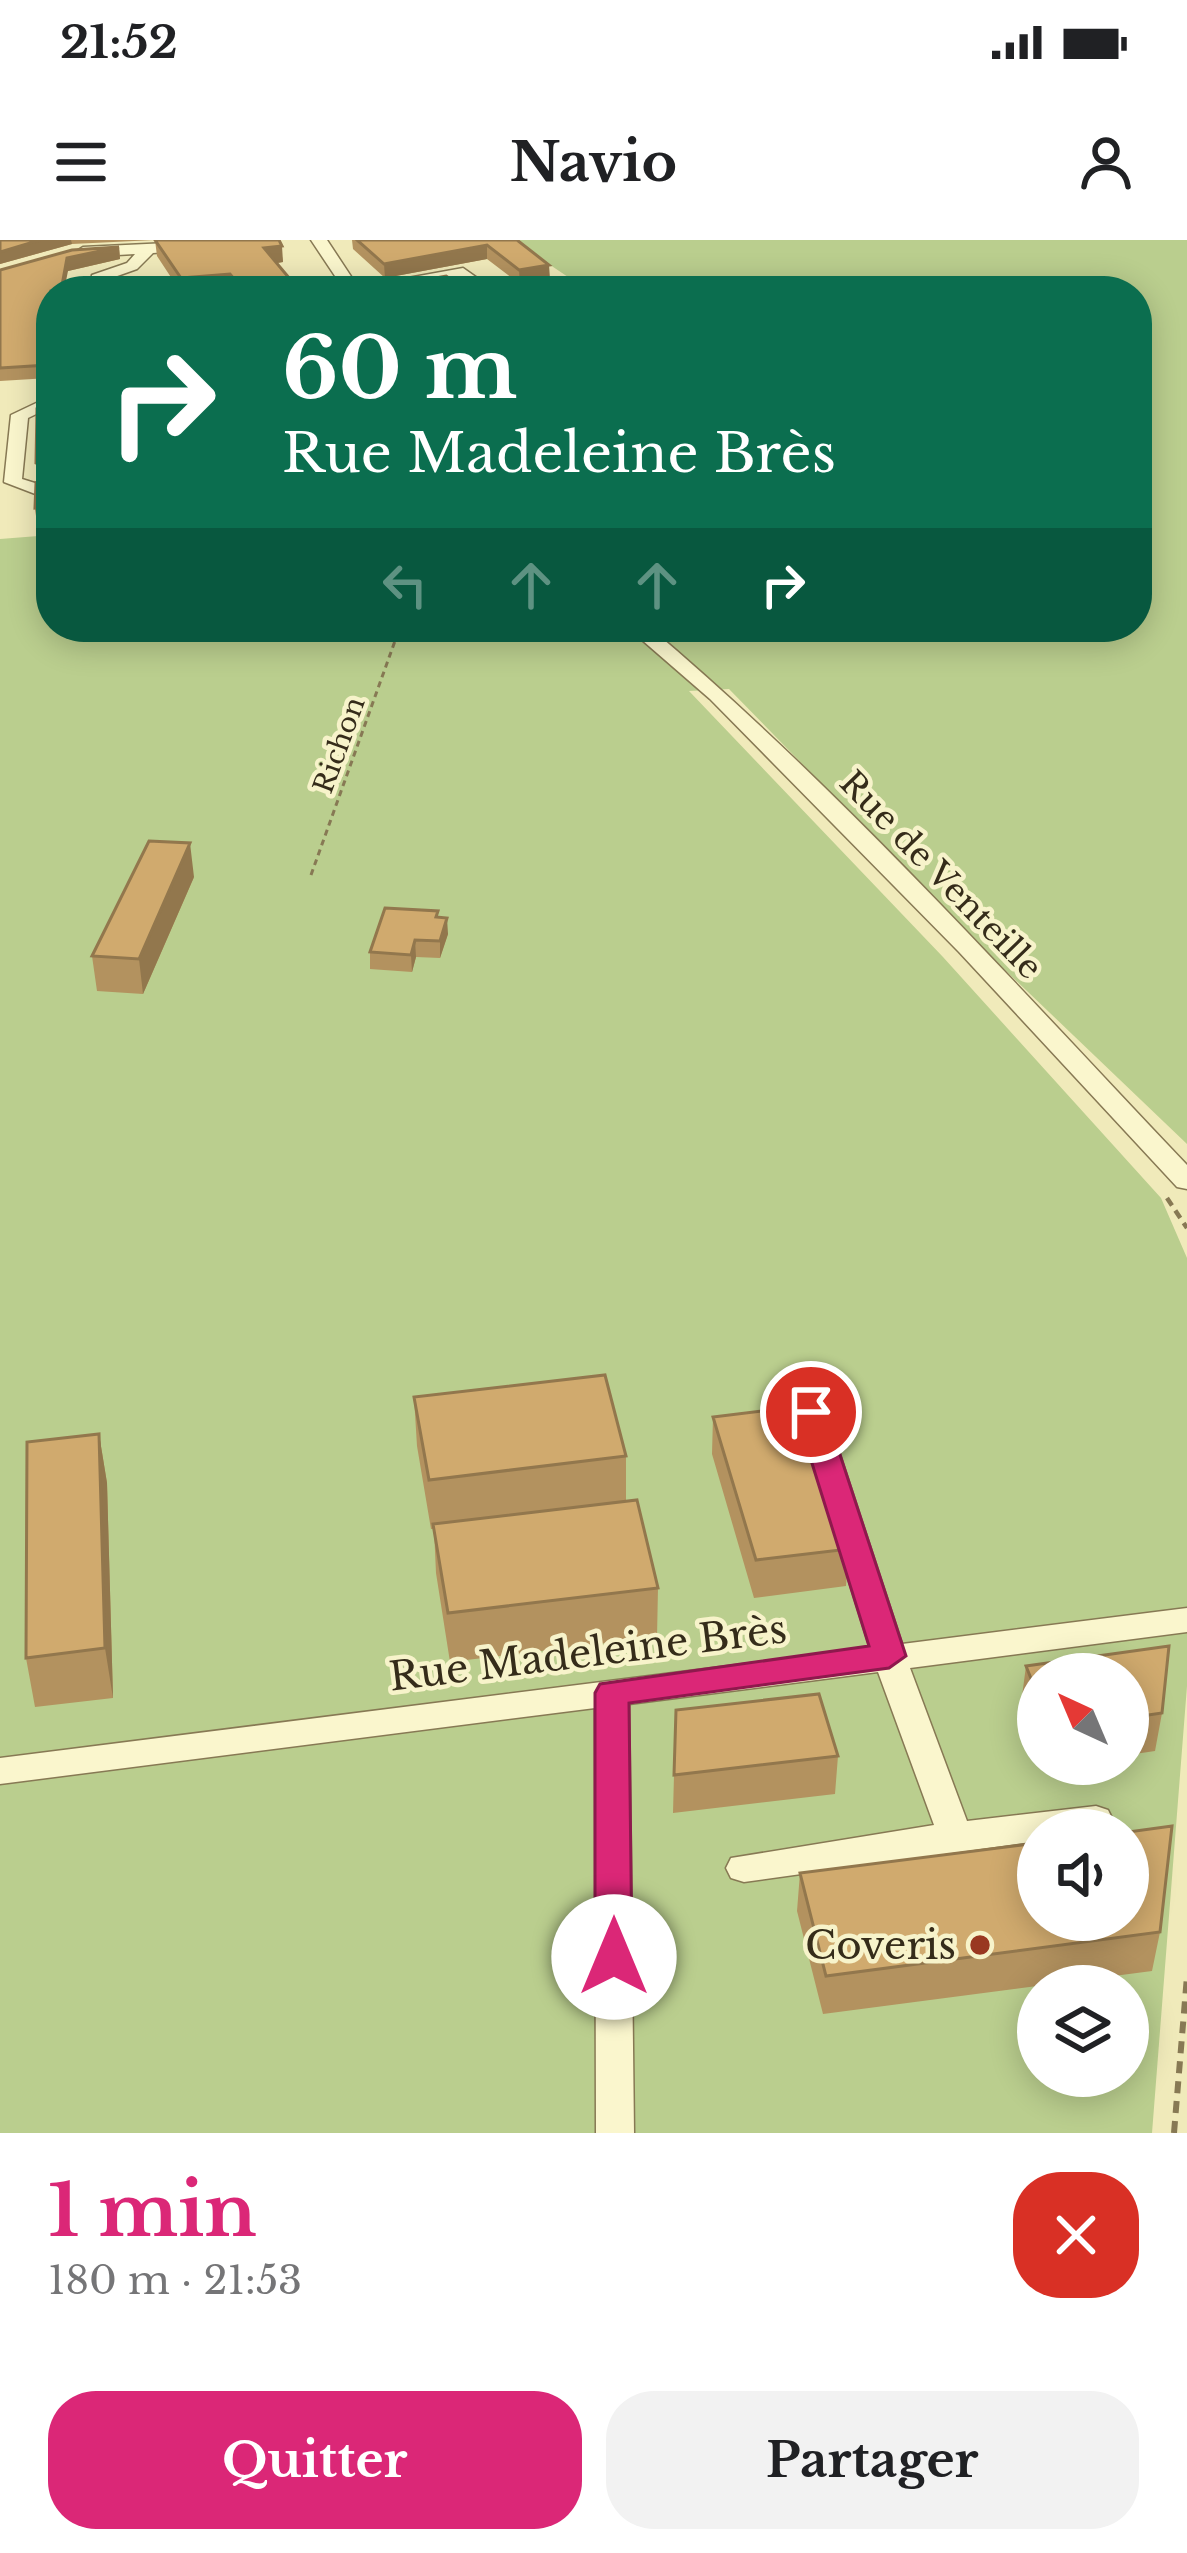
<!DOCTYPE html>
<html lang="fr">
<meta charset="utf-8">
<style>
:root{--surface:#fff;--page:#f2f2f2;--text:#202124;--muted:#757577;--accent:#db2777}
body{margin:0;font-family:"Libre Baskerville",serif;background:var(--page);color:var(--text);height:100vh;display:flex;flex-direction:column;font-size:45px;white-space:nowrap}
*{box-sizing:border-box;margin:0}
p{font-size:39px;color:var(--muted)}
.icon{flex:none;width:66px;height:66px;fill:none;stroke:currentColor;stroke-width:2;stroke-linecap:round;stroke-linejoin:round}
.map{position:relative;height:1893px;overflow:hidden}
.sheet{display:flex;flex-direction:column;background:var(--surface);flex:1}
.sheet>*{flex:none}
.banner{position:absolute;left:36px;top:36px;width:1116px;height:366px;border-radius:48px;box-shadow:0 6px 30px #0003;background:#0b6e4f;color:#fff;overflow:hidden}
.needle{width:78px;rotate:316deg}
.buttons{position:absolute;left:1017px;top:1413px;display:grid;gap:24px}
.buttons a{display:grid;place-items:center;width:132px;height:132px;border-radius:50%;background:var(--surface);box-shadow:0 6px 30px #0003;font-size:60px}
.pin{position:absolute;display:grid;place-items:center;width:102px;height:102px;color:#fff;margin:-51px;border:6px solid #fff;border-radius:50%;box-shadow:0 3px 12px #0007}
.me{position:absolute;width:132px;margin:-66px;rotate:0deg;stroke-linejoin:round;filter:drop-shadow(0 0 9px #0008)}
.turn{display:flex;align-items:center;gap:42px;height:252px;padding:0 48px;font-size:54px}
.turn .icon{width:156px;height:156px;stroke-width:2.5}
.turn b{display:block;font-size:84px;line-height:102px}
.lanes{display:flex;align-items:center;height:114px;padding:0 48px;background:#0003;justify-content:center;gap:60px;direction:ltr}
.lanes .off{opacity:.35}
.round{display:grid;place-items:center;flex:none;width:126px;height:126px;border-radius:48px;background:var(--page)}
.summary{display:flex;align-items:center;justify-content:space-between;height:204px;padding:0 48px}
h1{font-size:72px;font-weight:700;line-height:90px;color:var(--accent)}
.button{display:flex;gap:24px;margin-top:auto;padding:24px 48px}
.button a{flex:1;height:138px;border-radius:48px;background:var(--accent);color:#fff;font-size:48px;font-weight:700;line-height:138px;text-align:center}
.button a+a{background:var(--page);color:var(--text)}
.status{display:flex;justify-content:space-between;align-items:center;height:84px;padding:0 60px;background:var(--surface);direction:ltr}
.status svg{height:33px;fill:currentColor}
header{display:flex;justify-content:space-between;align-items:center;height:156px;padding:0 48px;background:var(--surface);font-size:54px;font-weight:700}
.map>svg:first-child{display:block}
.green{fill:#bace8e;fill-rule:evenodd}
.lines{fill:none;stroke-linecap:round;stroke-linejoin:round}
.minor-casing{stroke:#877954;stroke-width:3}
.path-far2{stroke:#877954;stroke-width:3;stroke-dasharray:6 4.5;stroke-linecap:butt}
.path-far1{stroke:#877954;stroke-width:4.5;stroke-dasharray:9 6;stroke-linecap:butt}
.path{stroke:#877954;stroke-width:6;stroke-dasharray:12 8;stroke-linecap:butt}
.minor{fill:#faf6cd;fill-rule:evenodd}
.wall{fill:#b3925f}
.shaded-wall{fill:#92774d}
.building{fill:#d0aa6e;stroke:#92774d;stroke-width:3}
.route{fill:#db2777;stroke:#8e194d;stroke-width:3}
.poi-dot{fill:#993821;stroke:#f7f3ca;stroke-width:4.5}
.labels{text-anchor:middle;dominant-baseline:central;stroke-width:9;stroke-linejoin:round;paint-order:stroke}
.far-street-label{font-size:27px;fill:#352c1a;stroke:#f7f3ca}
.street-label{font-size:33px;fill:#352c1a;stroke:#f7f3ca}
.near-street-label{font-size:39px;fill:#352c1a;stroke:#f7f3ca}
.near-poi-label{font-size:39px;fill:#352c1a;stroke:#f7f3ca;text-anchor:end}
</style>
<div class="status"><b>21:52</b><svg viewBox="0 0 49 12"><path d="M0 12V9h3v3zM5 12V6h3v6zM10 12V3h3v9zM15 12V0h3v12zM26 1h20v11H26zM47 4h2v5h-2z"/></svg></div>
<header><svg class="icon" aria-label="menu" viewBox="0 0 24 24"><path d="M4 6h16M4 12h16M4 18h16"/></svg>Navio<svg class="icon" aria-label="person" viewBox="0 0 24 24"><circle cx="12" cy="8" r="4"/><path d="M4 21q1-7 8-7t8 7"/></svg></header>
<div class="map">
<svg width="1187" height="1893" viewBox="0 0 1187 1893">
<rect width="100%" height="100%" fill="#f0eaba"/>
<path class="green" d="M513,0H1187V904L982,708L729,449L689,451L943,717L1161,958L1187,1018V1446L1152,1893H0V299L51,295V387H1137V51H518L571,39ZM1038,1434H1128V1524H1038ZM1038,1590H1128V1680H1038ZM1038,1746H1128V1836H1038Z"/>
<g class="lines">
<g class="minor-casing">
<path id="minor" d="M311,0H327L358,47L463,28L490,47L476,50L460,38L388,51H345Z
M189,2L197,7L194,10L153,13L137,29L106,40V51H90L92,35L127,23L135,14L83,17L75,12L83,7Z
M51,156V167L28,178L22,239L51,248V260L4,242L11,175Z
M627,387H649C842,550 1013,742 1187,925V949L1177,947L959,712L710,459Z
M811,1162L822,1165L826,1172L902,1404L1187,1368V1392L910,1428L967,1581L1096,1566L1108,1570L1113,1580L1108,1590H1038V1601L744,1642L731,1638L726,1628L731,1618L934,1585L878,1432L629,1464L634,1893H596L595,1468L0,1544V1518L870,1408L796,1172L800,1165Z"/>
</g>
<path class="path-far2" d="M311,635L400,387"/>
<path class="path-far1" d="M1167,958L1187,988"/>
<path class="path" d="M1174,1893L1187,1736"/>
<use href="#minor" class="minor"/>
</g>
<path class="wall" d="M0,0H279L283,22L277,23L300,51H180L157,16L155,0L72,4L0,24Z
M352,0H517L550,39L520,44L487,19L385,38L353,9Z
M119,7L120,19L68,31L51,51L49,138L0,141V30Z
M51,168V244L38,239L36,223Z
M194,637L143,754L97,751L92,716Z
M438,671V677L448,694L440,718L416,717L412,732L370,729V712Z
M414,1157L626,1216V1262L658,1348L657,1397L450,1422L436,1333L434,1289H431L417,1206Z
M713,1177L849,1309L846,1346L754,1358L712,1214Z
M99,1194L107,1243L113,1458L35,1467L26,1418Z
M1169,1406L1162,1473L1155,1511L1128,1515V1434H1038V1508L1021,1464L1026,1426Z
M838,1516L835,1554L673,1573L674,1535Z
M800,1633L1160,1692L1152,1731L823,1774L797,1671Z"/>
<path class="shaded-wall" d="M40,0H71L72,4L0,24V12Z
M487,5V19L385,38L384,24Z
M282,6L283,22L265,25L264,8Z
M119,7L120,19L68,31L64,51H61L67,18Z
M549,25L550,39L520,44L519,30Z
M230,34L231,51H182L181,38Z
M51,266V283L37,284L35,268Z
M190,603L194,637L143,754L139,719Z
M447,678L448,694L440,718V701Z
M415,700L416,717L412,732L411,715Z
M99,1194L107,1243L113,1458L105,1408Z"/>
<path class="building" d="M0,0H40L0,12Z
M155,0H279L282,6L264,8L300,51H244L230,34L181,38Z
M357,0H517L549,25L519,30L487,5L384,24Z
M119,7L67,18L61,51H51V107L48,125L0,128V30L72,10Z
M446,36L460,46L436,51H413L403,44Z
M51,168V229L36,223L37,169Z
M36,243L47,248L51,245V266L35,268Z
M149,601L190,603L139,719L92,716Z
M385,668L438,671L436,677L447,678L440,701L415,700L411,715L370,712Z
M605,1135L626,1216L429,1240L414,1157Z
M802,1166L849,1309L756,1320L713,1177Z
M99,1194L105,1408L26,1418L27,1202Z
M637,1260L658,1348L448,1373L433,1284Z
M1169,1406L1162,1473L1128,1478V1434H1038V1456L1026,1426Z
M819,1454L838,1516L674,1535L676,1470Z
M1172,1586L1160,1692L826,1736L800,1633L1038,1603V1680H1128V1592Z"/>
<path class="route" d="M811,1161L826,1172L906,1416L889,1428L629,1463L632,1717L627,1728L614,1732L601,1728L595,1717V1453L600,1444L869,1406L796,1172Z"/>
<circle class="poi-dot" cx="980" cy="1705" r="12"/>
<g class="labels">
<g class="far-street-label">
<text transform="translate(339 505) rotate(-70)">Richon</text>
</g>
<g class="street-label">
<text transform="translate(941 635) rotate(46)">Rue de Venteille</text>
</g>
<g class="near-street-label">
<text transform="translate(588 1413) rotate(-7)">Rue Madeleine Brès</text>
</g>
<g class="near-poi-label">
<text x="956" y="1705">Coveris</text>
</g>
</g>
</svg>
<div class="buttons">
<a><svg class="needle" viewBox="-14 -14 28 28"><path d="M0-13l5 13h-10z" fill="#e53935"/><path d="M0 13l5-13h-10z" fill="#757577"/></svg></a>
<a><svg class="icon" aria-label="sound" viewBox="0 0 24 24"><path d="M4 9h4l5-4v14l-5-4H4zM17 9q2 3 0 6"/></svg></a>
<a><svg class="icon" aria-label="layers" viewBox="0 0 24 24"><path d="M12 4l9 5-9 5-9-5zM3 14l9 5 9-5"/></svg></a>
</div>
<div class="pin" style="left:811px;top:1172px;background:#d93025"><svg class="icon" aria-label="arrive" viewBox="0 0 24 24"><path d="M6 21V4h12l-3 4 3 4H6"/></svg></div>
<svg class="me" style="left:614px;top:1717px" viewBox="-20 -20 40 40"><circle r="19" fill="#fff"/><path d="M0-13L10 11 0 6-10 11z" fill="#db2777"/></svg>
<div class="banner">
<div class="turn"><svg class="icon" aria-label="right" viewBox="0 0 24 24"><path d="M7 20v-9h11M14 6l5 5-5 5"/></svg><div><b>60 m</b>Rue Madeleine Brès</div></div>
<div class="lanes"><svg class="icon off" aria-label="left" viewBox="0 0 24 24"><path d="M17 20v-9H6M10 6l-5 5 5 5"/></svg><svg class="icon off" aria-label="ahead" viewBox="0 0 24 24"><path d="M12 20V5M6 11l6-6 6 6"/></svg><svg class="icon off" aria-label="ahead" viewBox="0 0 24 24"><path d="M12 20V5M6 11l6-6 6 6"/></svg><svg class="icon" aria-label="right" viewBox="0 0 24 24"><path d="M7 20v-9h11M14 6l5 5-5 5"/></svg></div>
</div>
</div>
<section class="sheet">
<div class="summary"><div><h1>1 min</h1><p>180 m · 21:53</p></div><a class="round" style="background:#d93025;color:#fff"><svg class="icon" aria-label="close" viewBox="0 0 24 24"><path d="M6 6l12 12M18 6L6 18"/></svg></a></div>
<div class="button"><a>Quitter</a><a>Partager</a></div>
</section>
